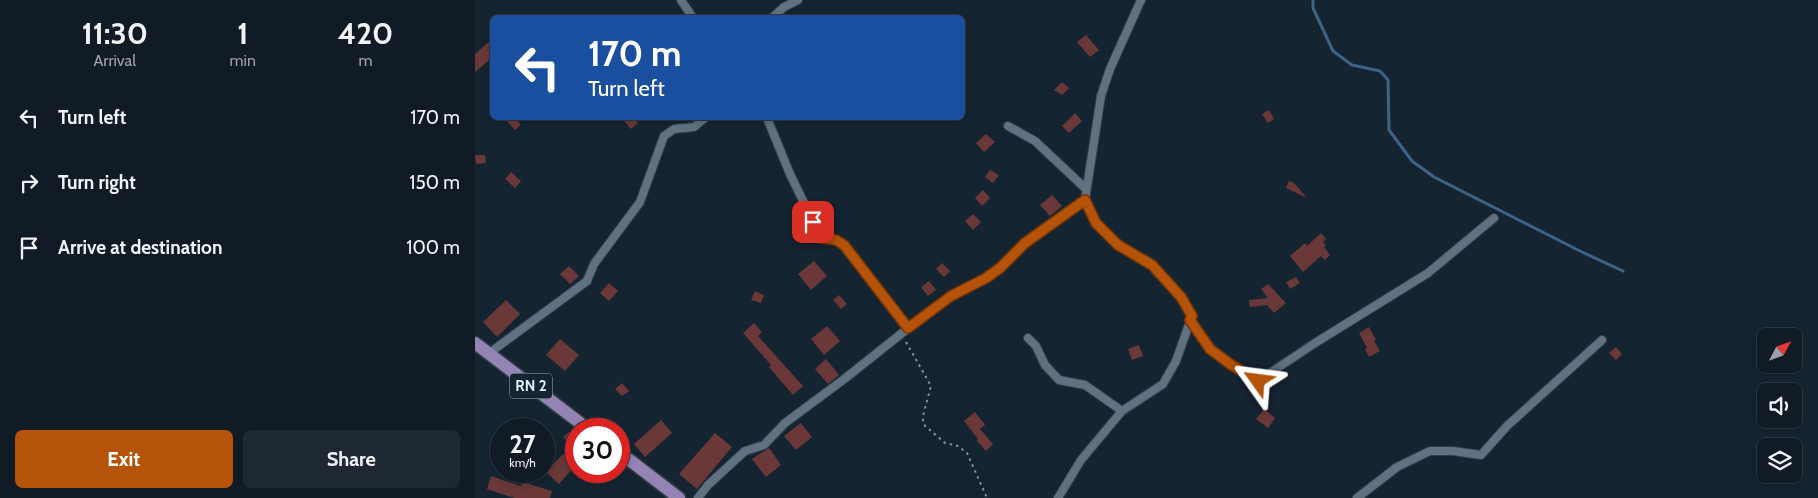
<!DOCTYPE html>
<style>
:root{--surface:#101b25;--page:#1e2832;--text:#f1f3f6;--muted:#9ca1a7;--line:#303942;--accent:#b45309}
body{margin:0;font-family:Cabin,sans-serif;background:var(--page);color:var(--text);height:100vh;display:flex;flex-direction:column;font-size:19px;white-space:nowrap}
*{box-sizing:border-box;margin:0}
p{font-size:16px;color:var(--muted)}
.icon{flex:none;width:28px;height:28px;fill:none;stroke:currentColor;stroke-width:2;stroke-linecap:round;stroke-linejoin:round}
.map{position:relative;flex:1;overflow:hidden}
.side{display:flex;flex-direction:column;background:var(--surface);width:475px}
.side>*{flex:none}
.top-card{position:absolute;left:15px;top:15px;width:475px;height:105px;border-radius:8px;box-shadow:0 2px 8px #0003,0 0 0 1px var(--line);background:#1a4fa0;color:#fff;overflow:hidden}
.needle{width:32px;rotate:49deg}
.buttons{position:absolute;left:1282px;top:328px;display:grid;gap:10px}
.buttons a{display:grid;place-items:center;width:45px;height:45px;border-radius:8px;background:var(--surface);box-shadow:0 2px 8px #0003,0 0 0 1px var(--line);font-size:25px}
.speed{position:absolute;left:15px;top:418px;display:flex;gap:10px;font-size:25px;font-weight:700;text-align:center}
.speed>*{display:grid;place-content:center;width:65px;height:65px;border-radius:50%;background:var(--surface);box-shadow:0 2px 8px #0003,0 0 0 1px var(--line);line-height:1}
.speed small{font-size:12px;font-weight:400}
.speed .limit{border:8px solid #d22;background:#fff;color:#111}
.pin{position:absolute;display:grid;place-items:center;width:42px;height:42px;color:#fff;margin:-21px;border-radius:10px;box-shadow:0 2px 8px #0006}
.me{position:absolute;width:55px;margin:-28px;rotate:301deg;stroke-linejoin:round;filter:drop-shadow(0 0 4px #0008)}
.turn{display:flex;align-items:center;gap:18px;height:105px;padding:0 15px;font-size:22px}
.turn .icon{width:65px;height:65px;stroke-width:2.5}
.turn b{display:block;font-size:35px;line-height:42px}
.eta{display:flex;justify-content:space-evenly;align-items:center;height:85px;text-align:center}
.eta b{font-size:30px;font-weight:700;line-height:35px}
.button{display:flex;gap:10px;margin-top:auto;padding:10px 15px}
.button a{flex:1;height:58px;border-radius:8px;background:var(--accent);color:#fff;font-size:20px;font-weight:700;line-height:58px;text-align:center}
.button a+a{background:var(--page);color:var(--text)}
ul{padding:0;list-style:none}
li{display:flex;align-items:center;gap:15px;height:65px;padding:0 15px}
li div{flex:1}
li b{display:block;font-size:19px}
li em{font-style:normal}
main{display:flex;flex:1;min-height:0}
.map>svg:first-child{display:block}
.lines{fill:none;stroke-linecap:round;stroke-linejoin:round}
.stream{stroke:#3d6386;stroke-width:3}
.building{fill:#6a3838}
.street-casing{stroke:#343e4a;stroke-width:10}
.primary-casing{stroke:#343e4a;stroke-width:15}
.path{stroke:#84909b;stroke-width:2;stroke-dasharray:2.5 4;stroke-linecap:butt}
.street{stroke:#607281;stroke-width:8}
.primary{stroke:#9384b3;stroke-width:12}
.route-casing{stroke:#753606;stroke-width:12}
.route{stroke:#b45309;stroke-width:9}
.labels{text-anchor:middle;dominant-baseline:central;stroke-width:5;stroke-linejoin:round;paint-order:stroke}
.shield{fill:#152431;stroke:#a6b1bc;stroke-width:1}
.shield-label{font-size:15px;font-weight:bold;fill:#e4eef7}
</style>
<main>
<section class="side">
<div class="eta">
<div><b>11:30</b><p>Arrival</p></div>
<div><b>1</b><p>min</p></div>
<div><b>420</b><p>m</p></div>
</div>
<ul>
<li><svg class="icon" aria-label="left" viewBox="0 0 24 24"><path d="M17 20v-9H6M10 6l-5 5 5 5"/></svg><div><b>Turn left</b></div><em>170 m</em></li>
<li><svg class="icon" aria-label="right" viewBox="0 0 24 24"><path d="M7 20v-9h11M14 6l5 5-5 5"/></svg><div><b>Turn right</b></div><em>150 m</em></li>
<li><svg class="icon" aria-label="arrive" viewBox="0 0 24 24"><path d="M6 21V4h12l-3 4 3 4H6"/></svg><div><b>Arrive at destination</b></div><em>100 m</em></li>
</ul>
<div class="button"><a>Exit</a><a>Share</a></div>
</section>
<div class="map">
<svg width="1343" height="498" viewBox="0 0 1343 498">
<rect width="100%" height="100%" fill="#152431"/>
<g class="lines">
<path class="stream" d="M838,0V8L858,51L877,65L905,71L913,80L914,130L937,161L959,177L1107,252L1148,271"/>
</g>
<path class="building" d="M611,35L624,50L615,57L602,42Z
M18,38V57L0,72V54Z
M587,82L594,88L587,95L579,90Z
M794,110L799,119L793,123L787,114Z
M600,113L607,121L594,133L587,126Z
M29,118H40L46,125L40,130Z
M147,118H158L163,123L156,129Z
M511,134L520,142L509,152L501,143Z
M0,155H10L11,163L1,164Z
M515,170L524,175L518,183L510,177Z
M36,172L46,181L40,188L30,179Z
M814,181L819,183L832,198L811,188Z
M508,190L515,198L507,206L500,198Z
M577,195L587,206L575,216L565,205Z
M498,214L506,222L498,230L490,221Z
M846,233L851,239L848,242L851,245L849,247L855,255L850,260L846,256L828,272L815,256L830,243L832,246Z
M339,261L352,276L336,290L323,274Z
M467,263L475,271L469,277L461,269Z
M94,266L104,276L95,284L85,274Z
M821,277L825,283L815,289L811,282Z
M454,281L461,290L453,296L446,287Z
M134,283L143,291L134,301L125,293Z
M793,284L811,303L799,313L792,305L775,307L774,300L793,298L786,289Z
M280,291L289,295L286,303L276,300Z
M364,295L372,304L366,309L358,300Z
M31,300L45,314L22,337L8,322Z
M279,323L287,332L283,336L328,386L318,395L294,367L296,365L268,333Z
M352,326L365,341L349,355L336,339Z
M894,327L901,340L899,341L905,351L894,357L890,349L892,348L884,333Z
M85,339L104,355L90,371L71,355Z
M664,345L668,356L657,360L653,349Z
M1141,347L1147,354L1141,360L1134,353Z
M351,359L364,375L353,384L340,369Z
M147,383L154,391L147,396L140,389Z
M789,409L800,418L793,428L781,419Z
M500,412L510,425L505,429L518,444L511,451L502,441L503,439L489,421Z
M52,418L61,423L58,429H46Z
M186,420L197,433L170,457L159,444Z
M326,423L337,437L321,450L309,436Z
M94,432L101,440L96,445L88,437Z
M240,433L257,447L222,489L204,474Z
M294,448L306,465L291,477L277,459Z
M88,454L101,465L84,484L71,472Z
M16,476L46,486L48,482L77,491L75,498H39L12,489Z"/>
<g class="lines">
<g class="street-casing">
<path id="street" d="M206,0L218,18
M297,18L309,7L323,0
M292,118L315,174L346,238L361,240L369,245L433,328
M533,126L560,141L611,189
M715,320L735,349L755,364L783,381L840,343L953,273L1019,218
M553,338L561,346L570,365L584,380L610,385L647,411
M13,354L112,281L119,264L165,202L189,136L199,129L219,127L230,118
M223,498L233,485L270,451L289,445L310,423L368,380L436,326L476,296L511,278L525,268L550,243L610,200
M583,498L606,460L647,411L688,384L701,361L717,316L706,297L677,265L643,245L621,223L610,200L626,96L635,69L666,0
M882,498L922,467L955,451H978L1006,455L1032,426L1127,340"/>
</g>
<g class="primary-casing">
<path id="primary" d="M0,343L113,429
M144,452L204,498"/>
</g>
<path class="path" d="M431,342L456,386L448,416V424L470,443L483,446L492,453L512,498"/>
<use href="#street" class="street"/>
<use href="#primary" class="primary"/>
</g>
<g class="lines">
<g class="route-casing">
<path id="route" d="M338,222L346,238L361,240L369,245L433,328L476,296L511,278L525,268L550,243L610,200L621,223L643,245L677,265L706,297L717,316L715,320L735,349L755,364L783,381"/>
</g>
<use href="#route" class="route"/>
</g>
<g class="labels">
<rect class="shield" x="35" y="373.5" width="42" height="25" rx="4"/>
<g class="shield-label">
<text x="56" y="386">RN 2</text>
</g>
</g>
</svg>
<div class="buttons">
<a><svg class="needle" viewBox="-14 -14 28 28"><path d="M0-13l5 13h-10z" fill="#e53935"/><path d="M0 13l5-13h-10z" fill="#9ca1a7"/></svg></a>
<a><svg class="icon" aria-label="sound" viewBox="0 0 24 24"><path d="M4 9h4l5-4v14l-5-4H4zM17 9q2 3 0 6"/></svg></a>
<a><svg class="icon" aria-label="layers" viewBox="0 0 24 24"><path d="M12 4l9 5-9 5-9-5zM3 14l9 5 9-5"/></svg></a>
</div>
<div class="speed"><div>27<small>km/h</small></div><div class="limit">30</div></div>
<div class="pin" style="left:338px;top:222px;background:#d93025"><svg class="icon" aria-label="arrive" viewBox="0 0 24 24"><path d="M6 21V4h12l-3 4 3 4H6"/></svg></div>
<svg class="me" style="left:783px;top:381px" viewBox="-20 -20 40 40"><path d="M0-17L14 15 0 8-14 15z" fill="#b45309" stroke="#fff" stroke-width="4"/></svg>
<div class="top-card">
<div class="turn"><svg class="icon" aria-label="left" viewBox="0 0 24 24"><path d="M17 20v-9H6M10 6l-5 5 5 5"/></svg><div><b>170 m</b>Turn left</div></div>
</div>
</div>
</main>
